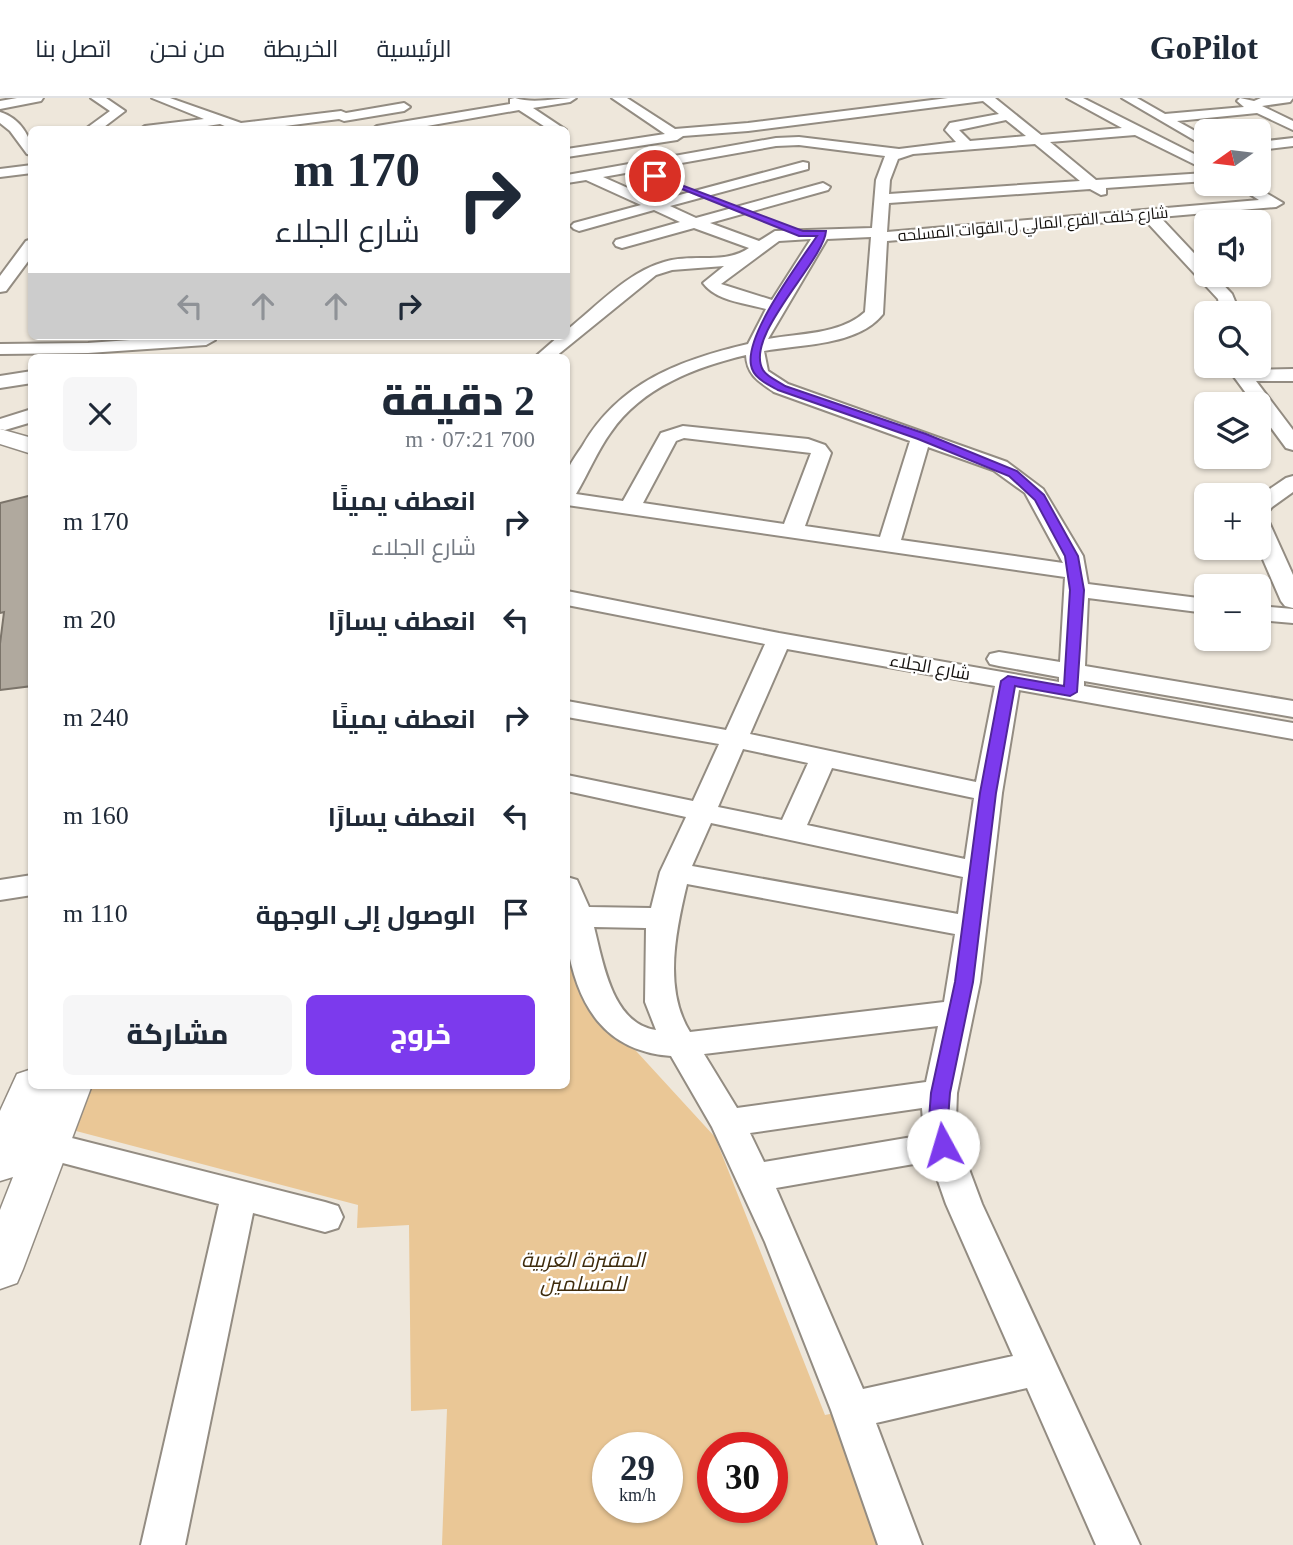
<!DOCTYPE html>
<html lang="ar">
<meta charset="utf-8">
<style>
:root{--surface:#fff;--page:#f6f6f7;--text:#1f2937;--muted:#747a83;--line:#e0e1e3;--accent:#7c3aed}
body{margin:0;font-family:"Times New Roman",Cairo,serif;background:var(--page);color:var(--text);direction:rtl;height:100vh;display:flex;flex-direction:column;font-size:26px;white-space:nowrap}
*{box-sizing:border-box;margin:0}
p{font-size:23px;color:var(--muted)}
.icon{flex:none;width:38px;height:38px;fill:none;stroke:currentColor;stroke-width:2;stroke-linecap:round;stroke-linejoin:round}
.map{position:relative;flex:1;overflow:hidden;direction:ltr}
.panel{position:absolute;left:28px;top:256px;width:542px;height:735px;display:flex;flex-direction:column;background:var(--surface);border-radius:10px;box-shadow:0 2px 5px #0004;direction:rtl}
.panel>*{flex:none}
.guide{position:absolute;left:28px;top:28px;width:542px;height:214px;border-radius:10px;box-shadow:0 2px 5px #0004;direction:rtl;background:#fff;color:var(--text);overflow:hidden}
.needle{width:46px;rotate:256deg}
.controls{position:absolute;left:1194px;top:21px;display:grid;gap:14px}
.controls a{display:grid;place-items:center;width:77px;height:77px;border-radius:10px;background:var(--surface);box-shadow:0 2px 5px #0004;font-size:35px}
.speed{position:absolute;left:592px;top:1334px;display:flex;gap:14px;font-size:35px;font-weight:700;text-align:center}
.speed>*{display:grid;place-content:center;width:91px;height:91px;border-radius:50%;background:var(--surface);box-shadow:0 2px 5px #0004;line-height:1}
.speed small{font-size:18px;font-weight:400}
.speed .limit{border:10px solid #d22;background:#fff;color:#111}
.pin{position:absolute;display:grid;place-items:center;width:60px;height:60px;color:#fff;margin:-30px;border:4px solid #fff;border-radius:50%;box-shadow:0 2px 7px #0007}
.me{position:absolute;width:77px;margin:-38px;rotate:354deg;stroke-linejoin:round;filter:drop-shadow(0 0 5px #0008)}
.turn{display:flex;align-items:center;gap:24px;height:147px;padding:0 35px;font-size:32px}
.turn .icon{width:91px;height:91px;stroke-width:2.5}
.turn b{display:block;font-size:49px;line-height:60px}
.lanes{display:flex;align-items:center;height:66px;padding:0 35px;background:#0003;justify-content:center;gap:35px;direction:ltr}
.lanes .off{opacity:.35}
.round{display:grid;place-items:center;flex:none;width:74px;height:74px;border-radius:10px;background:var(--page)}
.overview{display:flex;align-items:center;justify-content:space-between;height:119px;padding:0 35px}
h1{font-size:42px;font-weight:800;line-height:52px}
.button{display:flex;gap:14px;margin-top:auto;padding:14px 35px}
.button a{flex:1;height:80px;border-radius:10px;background:var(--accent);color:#fff;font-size:28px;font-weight:800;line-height:80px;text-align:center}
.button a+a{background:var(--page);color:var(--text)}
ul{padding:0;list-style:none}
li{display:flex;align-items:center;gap:21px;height:98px;padding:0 35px}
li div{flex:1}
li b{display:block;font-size:26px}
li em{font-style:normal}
header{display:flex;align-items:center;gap:42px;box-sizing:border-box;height:98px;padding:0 35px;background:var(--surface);border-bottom:2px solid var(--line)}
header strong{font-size:33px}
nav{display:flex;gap:38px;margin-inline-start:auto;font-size:24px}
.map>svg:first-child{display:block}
.green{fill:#eac796;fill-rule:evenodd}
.building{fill:#b0a99e;stroke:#7b746a;stroke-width:2}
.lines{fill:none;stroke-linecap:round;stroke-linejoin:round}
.minor-casing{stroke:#938c82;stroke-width:4}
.major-casing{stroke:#938c82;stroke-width:3}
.minor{fill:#fff;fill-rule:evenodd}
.major{fill:#fff;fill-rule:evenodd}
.route{fill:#7c3aed;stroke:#51269a;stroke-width:2}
.labels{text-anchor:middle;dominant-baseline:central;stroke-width:5;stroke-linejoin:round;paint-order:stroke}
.far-street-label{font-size:16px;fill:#14110e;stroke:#fff}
.street-label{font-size:18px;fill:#14110e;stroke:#fff}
.near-park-label{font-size:21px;font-style:italic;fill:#3e2b0c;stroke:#fff}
</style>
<header>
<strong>GoPilot</strong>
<nav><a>الرئيسية</a><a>الخريطة</a><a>من نحن</a><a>اتصل بنا</a></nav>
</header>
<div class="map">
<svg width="1293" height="1447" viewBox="0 0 1293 1447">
<rect width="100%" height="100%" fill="#eee7db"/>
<path class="green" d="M567,830L604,918L715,1039L825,1317L840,1314L883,1447H442L447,1311L411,1313L409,1127L357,1130L358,1107L76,1033L93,987H567ZM607,1349H667V1409H607ZM712,1349H772V1409H712Z"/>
<path class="building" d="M32,397V588L0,592V546L4,514L0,515V405Z"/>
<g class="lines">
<g class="minor-casing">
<path id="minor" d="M17,0H43L41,3L0,11V3Z
M91,0H106L125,13L100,32H84L110,13Z
M152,0H170L241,25L341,13L346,15L404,5L410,9L404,13L344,23L339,21L254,32H234L220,26L181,32H139L145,28L204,21Z
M515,0C533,6 557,0 576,0L570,4L533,10L566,32H550L519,12L404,32H371L377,28L510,6V1Z
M612,0H627L675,31L748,25L948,0H995L1041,37L1122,30L1067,0H1083L1206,62V72L1135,37L1050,44L1096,82L1206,75V83L1106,90V96L1101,97L1090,91L889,105L887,134L1259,102L1234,86H1251L1283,105L1276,109L1160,119L1206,168V177H1214L1232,196L1237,208L1228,215H1208L1219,206L1218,201L1144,121L887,143L883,216C858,248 800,246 764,253L768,273L788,286L1007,364L1043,391L1083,458L1088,486L1206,501V515L1088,500L1085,568L1293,603V619L1084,583V588L1293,625V641L1019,592L1002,695L980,884L957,995L956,1021L960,1047L982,1106L1140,1447H1096L1027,1290L876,1325L922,1447H878L831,1312L765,1144L712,1029L671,958C604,953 577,907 567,845C564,824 567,800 567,779L577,782L589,809L651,810L660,774L686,719L567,693V677L693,703L719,646L567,619V603L726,632L765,546L567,507V493L779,535L1059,584V579L999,568L990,566L987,561L990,556L999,554L1060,564L1065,479L567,407C567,398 565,384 567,375C569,366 578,355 583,347C620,284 680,262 748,246L766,211C745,205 716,203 703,185L724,168L672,172L656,177L555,259H535L559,238H567V232C597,208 628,174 664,164C692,155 725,167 749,150L694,130L622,150L616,148L614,145L616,142L680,124L654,112L579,133L574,131L571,128L574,125L641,107L586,82L567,85V77L776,40L799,39L899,51L956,44L945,32L950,25L999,16L983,3L748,33L683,38L677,42L567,59V51L665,36ZM1006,22L1026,38L970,43L959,32ZM1035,46L1080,83L889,96L890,82L898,61L913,56ZM799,47L885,58L876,82L872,130L775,133L759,143L710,125L828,92L830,89L823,85L696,120L670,108L808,71V65L803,64L657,103L603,79L776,48ZM871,139L865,214C840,237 799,235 768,241L827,141ZM811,141L772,202L721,186L779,143ZM746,257C747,277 758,283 774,294L910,343L880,439L805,428L831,355L825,347L808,341L683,328L661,335L623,403L576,396C588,376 597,353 611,334C642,289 696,269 746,257ZM684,340L811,355L784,426L643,405L676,343ZM928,349L993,372L1025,395L1063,465L901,442ZM787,551L995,588L976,684L750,636ZM743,651L808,665L782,722L718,709ZM832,670L974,700L965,761L807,727ZM711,725L963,779L958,816L692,768ZM687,786L955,836L944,904L690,934C663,891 676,832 687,786ZM594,829L646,830L645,904L656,932C612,926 603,864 594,829ZM938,928L926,984L737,1010L704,956ZM922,1010L924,1037L764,1064L750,1035ZM931,1063L946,1106L1013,1258L863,1291L776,1090Z
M1122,0H1137L1165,16L1244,9L1237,3L1240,0L1254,3L1261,0H1293L1290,4L1262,8L1293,23V32L1257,15L1177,23L1206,39V49Z
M0,14C19,20 32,38 32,57L27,56L10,33L0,25Z
M1293,40V48L1258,52V44Z
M32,67V75L0,79V71Z
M32,141V158L6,193L0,194V178L26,143Z
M186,238H211L215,242L206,247L88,255L0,256V246L88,245Z
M1226,268H1244L1248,272L1293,271V283H1256L1293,332V352L1286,350L1258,312V306H1254Z
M32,273V285L0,290V278Z
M32,311V324L5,332L0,331V321Z
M1293,378V394L1272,409L1264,419L1269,424L1293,477V510L1285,508L1281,503L1258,450V399L1286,380Z
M1258,508L1293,511V525L1258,522Z
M32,777V797L0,802V782Z
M48,1034L325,1104L338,1108L343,1119L338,1130L325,1134L253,1115L185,1447H141L219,1106L36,1058L31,1048L36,1038Z"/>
</g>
<g class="major-casing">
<path id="major" d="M0,331L32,340V356L0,346Z
M32,971V987H92L23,1171L17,1185L0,1191V1112L13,1079L0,1083V1013L17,976Z"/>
</g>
<use href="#minor" class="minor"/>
<use href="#major" class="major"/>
</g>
<path class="route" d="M652,76L803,133H826C824,163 743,238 763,272C767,279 778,283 785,288L926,336L1017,373L1044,397L1078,458L1084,492L1077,594L1070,598L1015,588L996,695L973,884L950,995L948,1021L953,1047L950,1053L943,1055L936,1053L929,1021L931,995L955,884L980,695L1001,583L1008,578L1064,588L1070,492L1065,458L1035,402L1009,378L918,341L778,292C767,286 753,280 751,267C745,236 799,165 817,138H799L652,79Z"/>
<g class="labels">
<g class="far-street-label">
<text transform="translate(1033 126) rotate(-5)">شارع خلف الفرع المالي ل القوات المسلحه</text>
</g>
<g class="street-label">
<text transform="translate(930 569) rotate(10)">شارع الجلاء</text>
</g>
<g class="near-park-label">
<text x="583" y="1162">المقبرة الغربية<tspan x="583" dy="24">للمسلمين</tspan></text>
</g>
</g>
</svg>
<div class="controls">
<a><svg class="needle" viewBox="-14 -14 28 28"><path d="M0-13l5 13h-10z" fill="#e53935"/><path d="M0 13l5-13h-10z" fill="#747a83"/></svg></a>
<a><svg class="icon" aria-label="sound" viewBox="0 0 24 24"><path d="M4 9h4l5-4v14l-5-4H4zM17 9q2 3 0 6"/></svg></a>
<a><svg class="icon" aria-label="search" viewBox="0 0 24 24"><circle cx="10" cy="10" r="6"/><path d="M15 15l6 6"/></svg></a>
<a><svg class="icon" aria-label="layers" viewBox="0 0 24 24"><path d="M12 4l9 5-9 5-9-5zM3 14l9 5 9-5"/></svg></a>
<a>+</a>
<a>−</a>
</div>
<div class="speed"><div>29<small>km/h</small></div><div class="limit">30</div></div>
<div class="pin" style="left:655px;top:78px;background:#d93025"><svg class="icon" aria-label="arrive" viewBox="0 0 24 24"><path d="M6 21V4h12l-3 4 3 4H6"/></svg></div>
<svg class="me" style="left:943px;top:1047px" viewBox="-20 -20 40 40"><circle r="19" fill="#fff"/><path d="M0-13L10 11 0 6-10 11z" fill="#7c3aed"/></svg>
<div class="guide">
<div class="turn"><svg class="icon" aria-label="right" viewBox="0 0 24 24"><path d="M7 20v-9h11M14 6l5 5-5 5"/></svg><div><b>170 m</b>شارع الجلاء</div></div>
<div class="lanes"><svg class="icon off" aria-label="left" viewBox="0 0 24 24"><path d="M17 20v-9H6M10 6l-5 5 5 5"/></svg><svg class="icon off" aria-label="ahead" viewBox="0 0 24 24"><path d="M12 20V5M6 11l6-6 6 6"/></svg><svg class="icon off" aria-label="ahead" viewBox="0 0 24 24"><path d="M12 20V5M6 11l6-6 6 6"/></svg><svg class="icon" aria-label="right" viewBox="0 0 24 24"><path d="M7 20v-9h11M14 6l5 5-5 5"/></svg></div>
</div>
<section class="panel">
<div class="overview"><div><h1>2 دقيقة</h1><p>700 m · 07:21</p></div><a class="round"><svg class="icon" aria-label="close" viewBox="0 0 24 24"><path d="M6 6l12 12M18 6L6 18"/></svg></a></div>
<ul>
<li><svg class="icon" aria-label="right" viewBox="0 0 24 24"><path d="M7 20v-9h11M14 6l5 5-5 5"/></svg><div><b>انعطف يمينًا</b><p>شارع الجلاء</p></div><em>170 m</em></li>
<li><svg class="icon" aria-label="left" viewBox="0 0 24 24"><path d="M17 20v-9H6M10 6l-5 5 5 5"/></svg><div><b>انعطف يسارًا</b></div><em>20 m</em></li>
<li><svg class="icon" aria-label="right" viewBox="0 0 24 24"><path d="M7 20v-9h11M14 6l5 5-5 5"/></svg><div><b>انعطف يمينًا</b></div><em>240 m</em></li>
<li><svg class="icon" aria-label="left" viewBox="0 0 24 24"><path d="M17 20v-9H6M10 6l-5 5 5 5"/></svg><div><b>انعطف يسارًا</b></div><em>160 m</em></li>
<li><svg class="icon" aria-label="arrive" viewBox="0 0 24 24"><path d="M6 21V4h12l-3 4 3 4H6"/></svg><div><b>الوصول إلى الوجهة</b></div><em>110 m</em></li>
</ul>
<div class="button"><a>خروج</a><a>مشاركة</a></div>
</section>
</div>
